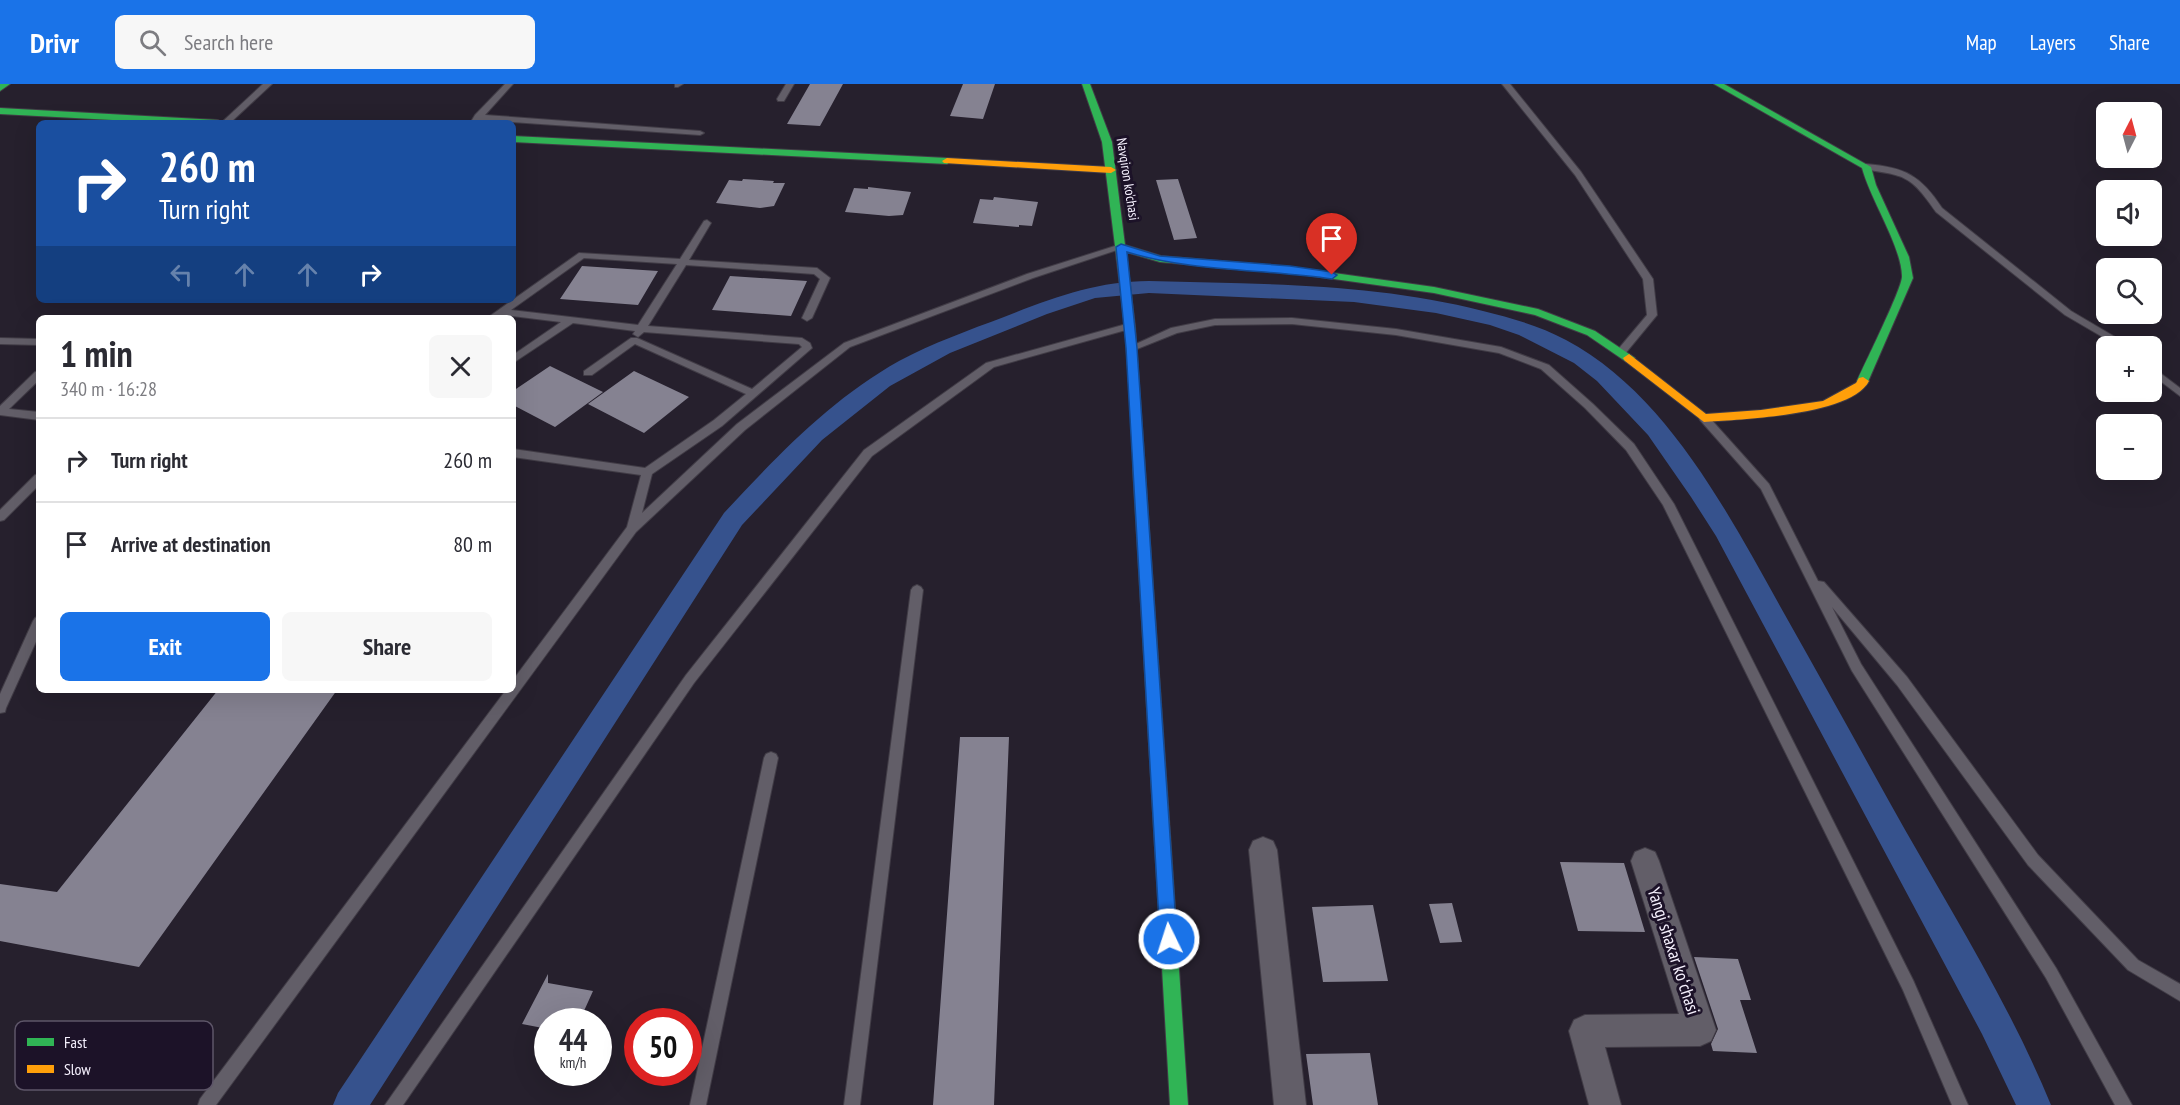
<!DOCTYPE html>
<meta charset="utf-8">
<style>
:root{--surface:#fff;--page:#f7f7f7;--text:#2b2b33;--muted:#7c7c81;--line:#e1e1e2;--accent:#1a73e8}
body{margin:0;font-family:"PT Sans Narrow",sans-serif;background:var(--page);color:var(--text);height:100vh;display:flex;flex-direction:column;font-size:22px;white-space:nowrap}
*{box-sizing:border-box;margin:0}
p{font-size:20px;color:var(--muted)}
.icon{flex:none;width:33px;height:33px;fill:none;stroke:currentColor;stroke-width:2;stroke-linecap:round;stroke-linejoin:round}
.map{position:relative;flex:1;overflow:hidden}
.side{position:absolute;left:36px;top:231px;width:480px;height:378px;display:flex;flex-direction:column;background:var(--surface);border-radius:9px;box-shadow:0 6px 24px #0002}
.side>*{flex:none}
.top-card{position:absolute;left:36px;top:36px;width:480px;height:183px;border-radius:9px;box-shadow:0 6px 24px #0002;background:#1a4fa0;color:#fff;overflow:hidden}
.needle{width:39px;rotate:6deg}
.buttons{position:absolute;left:2096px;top:18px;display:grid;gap:12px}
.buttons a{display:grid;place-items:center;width:66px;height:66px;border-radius:9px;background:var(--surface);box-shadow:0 6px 24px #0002;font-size:30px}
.speed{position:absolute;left:534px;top:924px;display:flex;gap:12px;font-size:30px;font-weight:700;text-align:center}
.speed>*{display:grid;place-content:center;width:78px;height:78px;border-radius:50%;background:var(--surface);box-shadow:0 6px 24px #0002;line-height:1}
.speed small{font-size:15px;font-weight:400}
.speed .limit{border:9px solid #d22;background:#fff;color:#111}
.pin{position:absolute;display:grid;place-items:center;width:51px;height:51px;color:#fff;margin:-62px -26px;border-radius:50% 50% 50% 0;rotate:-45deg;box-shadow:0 0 6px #0007}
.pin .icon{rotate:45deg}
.me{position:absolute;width:66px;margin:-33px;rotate:356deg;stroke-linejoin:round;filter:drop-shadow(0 0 4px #0008)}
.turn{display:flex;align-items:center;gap:21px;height:126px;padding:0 24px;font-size:27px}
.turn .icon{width:78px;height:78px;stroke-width:2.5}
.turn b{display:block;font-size:42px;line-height:51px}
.lanes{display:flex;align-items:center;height:57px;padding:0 24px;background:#0003;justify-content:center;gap:30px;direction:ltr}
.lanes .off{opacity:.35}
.round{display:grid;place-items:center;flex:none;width:63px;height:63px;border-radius:9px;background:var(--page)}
.summary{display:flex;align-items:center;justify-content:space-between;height:102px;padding:0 24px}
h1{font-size:36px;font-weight:700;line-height:45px}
.cta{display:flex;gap:12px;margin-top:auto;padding:12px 24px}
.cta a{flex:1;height:69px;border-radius:9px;background:var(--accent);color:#fff;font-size:24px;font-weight:700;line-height:69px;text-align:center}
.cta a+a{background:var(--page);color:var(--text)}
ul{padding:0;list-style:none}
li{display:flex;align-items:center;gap:18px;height:84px;padding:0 24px;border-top:2px solid var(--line)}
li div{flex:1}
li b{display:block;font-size:22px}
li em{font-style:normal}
header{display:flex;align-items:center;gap:36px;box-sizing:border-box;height:84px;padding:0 30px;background:var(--accent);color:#fff}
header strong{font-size:28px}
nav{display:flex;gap:33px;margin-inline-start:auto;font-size:21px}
.search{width:420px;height:54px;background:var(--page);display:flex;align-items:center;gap:15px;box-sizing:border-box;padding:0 21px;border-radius:9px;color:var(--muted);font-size:22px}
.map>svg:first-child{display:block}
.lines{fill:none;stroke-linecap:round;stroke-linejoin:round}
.canal{fill:#36528d;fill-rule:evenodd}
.building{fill:#858291}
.lane-casing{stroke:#413c46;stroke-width:2}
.street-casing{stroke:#413c46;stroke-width:2}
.fast-casing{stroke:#413c46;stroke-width:2}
.slow-casing{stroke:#413c46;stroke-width:2}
.lane{fill:#625e68;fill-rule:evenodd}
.street{fill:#625e68;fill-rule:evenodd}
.fast{fill:#30b455;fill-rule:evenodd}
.slow{fill:#ff9f0a;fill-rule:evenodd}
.route{fill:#1a73e8;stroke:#114b97;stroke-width:1.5}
.labels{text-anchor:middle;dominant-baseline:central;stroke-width:6;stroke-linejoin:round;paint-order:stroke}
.far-street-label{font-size:14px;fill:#f6f1fe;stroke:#1c1228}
.near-street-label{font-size:18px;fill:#f6f1fe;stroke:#1c1228}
.key{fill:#1c1228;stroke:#5d5568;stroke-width:1.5}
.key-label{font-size:16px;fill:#f6f1fe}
</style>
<header>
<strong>Drivr</strong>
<div class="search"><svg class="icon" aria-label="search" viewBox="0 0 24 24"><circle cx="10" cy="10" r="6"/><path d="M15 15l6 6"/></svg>Search here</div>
<nav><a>Map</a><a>Layers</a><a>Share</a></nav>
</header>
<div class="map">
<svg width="2180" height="1021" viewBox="0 0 2180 1021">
<rect width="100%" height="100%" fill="#26202d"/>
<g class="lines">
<path class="canal" d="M1149,197C1261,200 1375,199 1483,227C1511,234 1540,242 1566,256C1668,310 1730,433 1785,531C1820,593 1855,656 1890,719C1945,818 2008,916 2051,1021H2016L1982,950L1716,452L1691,413L1648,351L1597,297L1574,279L1519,251L1490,241L1436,229L1354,218L1149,209L1095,214L1047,230L950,269L890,302L822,356L742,441L370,1021H333L338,1009L724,429C777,372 831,315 899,277C933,259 969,246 1004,233C1052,214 1097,197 1149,197Z"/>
</g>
<path class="building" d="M810,0H843L820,42L787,40Z
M963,0H995L983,35L950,32Z
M743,95L774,97L773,99H785L774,122L760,124L716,119L729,96L742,97Z
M1178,95L1197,154L1174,156L1156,96Z
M868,103L911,108L903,131L889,132L845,128L854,104L868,105Z
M994,113L1038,118L1032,142L1019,141V143L973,139L980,115L993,116Z
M582,182L658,187L638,221L560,215Z
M730,192L807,197L791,232L712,226Z
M550,282L603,308L555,343L513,321V307Z
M634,287L689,313L644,349L588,320Z
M218,606H337L139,883L0,857V800L57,808Z
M960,653H1009L994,1021H933Z
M1560,778L1624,779L1645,848L1578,847Z
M1452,819L1462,858L1440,859L1429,820Z
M1373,821L1388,897L1323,898L1312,823Z
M1694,873L1738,875L1751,916H1740L1757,969L1713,967L1711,960L1718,945Z
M548,890V899L593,907L579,938H548V945L522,940Z
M1370,969L1378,1021H1313L1306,970Z"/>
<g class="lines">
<g class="lane-casing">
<path id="lane" d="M263,0H272L230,39H221Z
M505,0H513L485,31L700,47L704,49L700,51L481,36L479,38H473L472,36L475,31Z
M675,0H683L678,3H675Z
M786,0H794L784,17H778L777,15Z
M1502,0H1510L1581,88L1653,195L1657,231L1624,271L1620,272L1615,269L1647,231L1643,195L1575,91Z
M1866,80C1905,83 1921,92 1942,124L2071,227L2127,260L2129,262H2118L2065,231L1936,128C1910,90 1905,92 1863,85L1862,83Z
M707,136L711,139L689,176L817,184L830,194L812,234L807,237L802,234L820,195L814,190L686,181L648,242L802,254L810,259L812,264L722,342L652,390L642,429L737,340L844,259L1027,190L1118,161H1124L1126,163L1033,194L850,263L745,346L636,448L216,1021H198L200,1015L506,606H513V596L627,443L641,391L513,373V365L645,384L714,336L746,310L635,260L592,291H584V287L631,254H637L752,305L802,263L799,260L644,248L638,253L633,250L635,247L573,239L513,279V271L561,238L504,231L499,234H488L490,232L579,169L680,175L704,137ZM584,174L677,180L638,241L511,226Z
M1292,234L1396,245L1501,263L1549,281L1593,320L1634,360L1674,420L1913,896L1968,1021H1952L1903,906L1663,421L1626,366L1585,324L1541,285L1499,269L1396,251L1292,240L1215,241L1177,249L1132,267L1127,264L1171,244L1215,235Z
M1130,239L1135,242L1133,244L994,283L872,372L694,599L403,1021H385L686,591L864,366L986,279Z
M0,254L39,255V261L0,260Z
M2151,282L2180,304V312L2151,290Z
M39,287V296L9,325L39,328V336L0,331V322L35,288Z
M1704,330L1708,332L1769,400L1818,497L1824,498L1907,593L2038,771L2138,876L2180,900V917L2128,886L2028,781L1897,601L1832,523L1861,580L2056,884L2132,1021H2115L2046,894L1852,587L1761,405L1700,336L1699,334L1700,332Z
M39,390V401L4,436L0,437V426L35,391Z
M917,501L921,503L923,506L860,1021H844L911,506L913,503Z
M39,532V551L6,624L5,628L0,629V610L33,537L35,534Z
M771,668L776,670L778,674L706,1021H690L764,674L766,670Z"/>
</g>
<g class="street-casing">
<path id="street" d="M1263,753L1273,757L1277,766L1306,1021H1274L1249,766L1253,757Z
M1645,764L1655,768L1659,777L1716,946L1711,957L1700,962L1605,963L1621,1021H1589L1569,947L1574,936L1585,931L1679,930L1631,777L1635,768Z"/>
</g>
<g class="fast-casing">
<path id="fast" d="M0,0H10L0,7Z
M1082,0H1090L1112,58L1125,161L1161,172L1291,183L1434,203L1538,225L1595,247L1635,274L1629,278L1625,277L1587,251L1535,231L1434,209L1291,189L1160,178L1126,168L1135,242L1145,385L1139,389L1135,388L1125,242L1102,58Z
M1714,0H1724L1871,83L1876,101L1909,173L1913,194L1867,300L1863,301L1857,297C1864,281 1903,203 1902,192C1901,161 1871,117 1862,84Z
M0,24L218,36L223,39H169L0,30Z
M513,52L947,74L952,77L947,80L513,58Z
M1163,757L1169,759L1171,764L1188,1021H1170L1155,764L1157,759Z"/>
</g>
<g class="slow-casing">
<path id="slow" d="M947,74L1111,83L1116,86L1111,89L944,79L942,77Z
M1629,270L1706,330L1761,326L1823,317L1856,299L1859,294L1863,293L1869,297C1851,332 1740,335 1704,338L1625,277L1623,274Z
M1139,381L1145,385L1171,764L1169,769L1163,771L1157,769L1155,764L1133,385Z"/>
</g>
<use href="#lane" class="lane"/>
<use href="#street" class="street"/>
<use href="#fast" class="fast"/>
<use href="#slow" class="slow"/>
</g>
<path class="route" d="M1121,160L1160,172L1290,182L1332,188L1337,191L1332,195C1264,185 1192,188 1127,168L1137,264L1177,855L1175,861L1169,863L1163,861L1160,855L1126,264L1116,163Z"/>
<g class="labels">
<g class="far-street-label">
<text transform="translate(1128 95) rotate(81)">Navqiron ko'chasi</text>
</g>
<g class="near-street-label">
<text transform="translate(1674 867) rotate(72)">Yangi shaxar koʻchasi</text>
</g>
</g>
<rect x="15" y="937" width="198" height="69" rx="9" class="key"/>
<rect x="27" y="954" width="27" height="8" fill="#30b455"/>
<rect x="27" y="981" width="27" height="8" fill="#ff9f0a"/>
<g class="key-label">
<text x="64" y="964">Fast</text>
<text x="64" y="991">Slow</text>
</g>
</svg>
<div class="buttons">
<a><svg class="needle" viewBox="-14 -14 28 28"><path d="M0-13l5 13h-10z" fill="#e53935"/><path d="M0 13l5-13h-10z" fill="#7c7c81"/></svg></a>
<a><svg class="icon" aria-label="sound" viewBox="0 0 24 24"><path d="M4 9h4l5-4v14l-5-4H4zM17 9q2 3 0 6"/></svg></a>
<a><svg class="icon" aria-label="search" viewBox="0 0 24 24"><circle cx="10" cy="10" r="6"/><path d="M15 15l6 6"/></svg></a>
<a>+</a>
<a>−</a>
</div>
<div class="speed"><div>44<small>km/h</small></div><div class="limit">50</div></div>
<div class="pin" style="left:1332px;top:191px;background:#d93025"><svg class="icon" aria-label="arrive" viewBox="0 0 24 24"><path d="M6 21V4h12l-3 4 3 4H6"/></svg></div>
<svg class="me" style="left:1169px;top:855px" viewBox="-20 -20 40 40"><circle r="17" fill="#1a73e8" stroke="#fff" stroke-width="3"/><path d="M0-11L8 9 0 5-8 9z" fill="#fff"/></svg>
<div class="top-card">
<div class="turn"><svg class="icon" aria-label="right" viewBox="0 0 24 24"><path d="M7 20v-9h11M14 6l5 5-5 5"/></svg><div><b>260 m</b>Turn right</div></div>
<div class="lanes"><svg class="icon off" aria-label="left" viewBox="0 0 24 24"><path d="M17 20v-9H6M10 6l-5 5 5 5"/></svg><svg class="icon off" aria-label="ahead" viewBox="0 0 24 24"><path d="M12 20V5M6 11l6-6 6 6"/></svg><svg class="icon off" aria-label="ahead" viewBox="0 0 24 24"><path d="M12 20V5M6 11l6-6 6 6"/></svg><svg class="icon" aria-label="right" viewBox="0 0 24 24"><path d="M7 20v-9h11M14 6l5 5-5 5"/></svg></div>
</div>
<section class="side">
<div class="summary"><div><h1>1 min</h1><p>340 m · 16:28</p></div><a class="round"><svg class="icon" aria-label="close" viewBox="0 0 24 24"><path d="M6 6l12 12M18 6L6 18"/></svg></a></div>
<ul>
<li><svg class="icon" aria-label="right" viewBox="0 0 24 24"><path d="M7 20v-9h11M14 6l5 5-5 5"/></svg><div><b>Turn right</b></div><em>260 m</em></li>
<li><svg class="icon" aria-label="arrive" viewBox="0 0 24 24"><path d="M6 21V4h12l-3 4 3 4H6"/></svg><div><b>Arrive at destination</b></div><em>80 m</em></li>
</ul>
<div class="cta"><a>Exit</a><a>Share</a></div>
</section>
</div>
